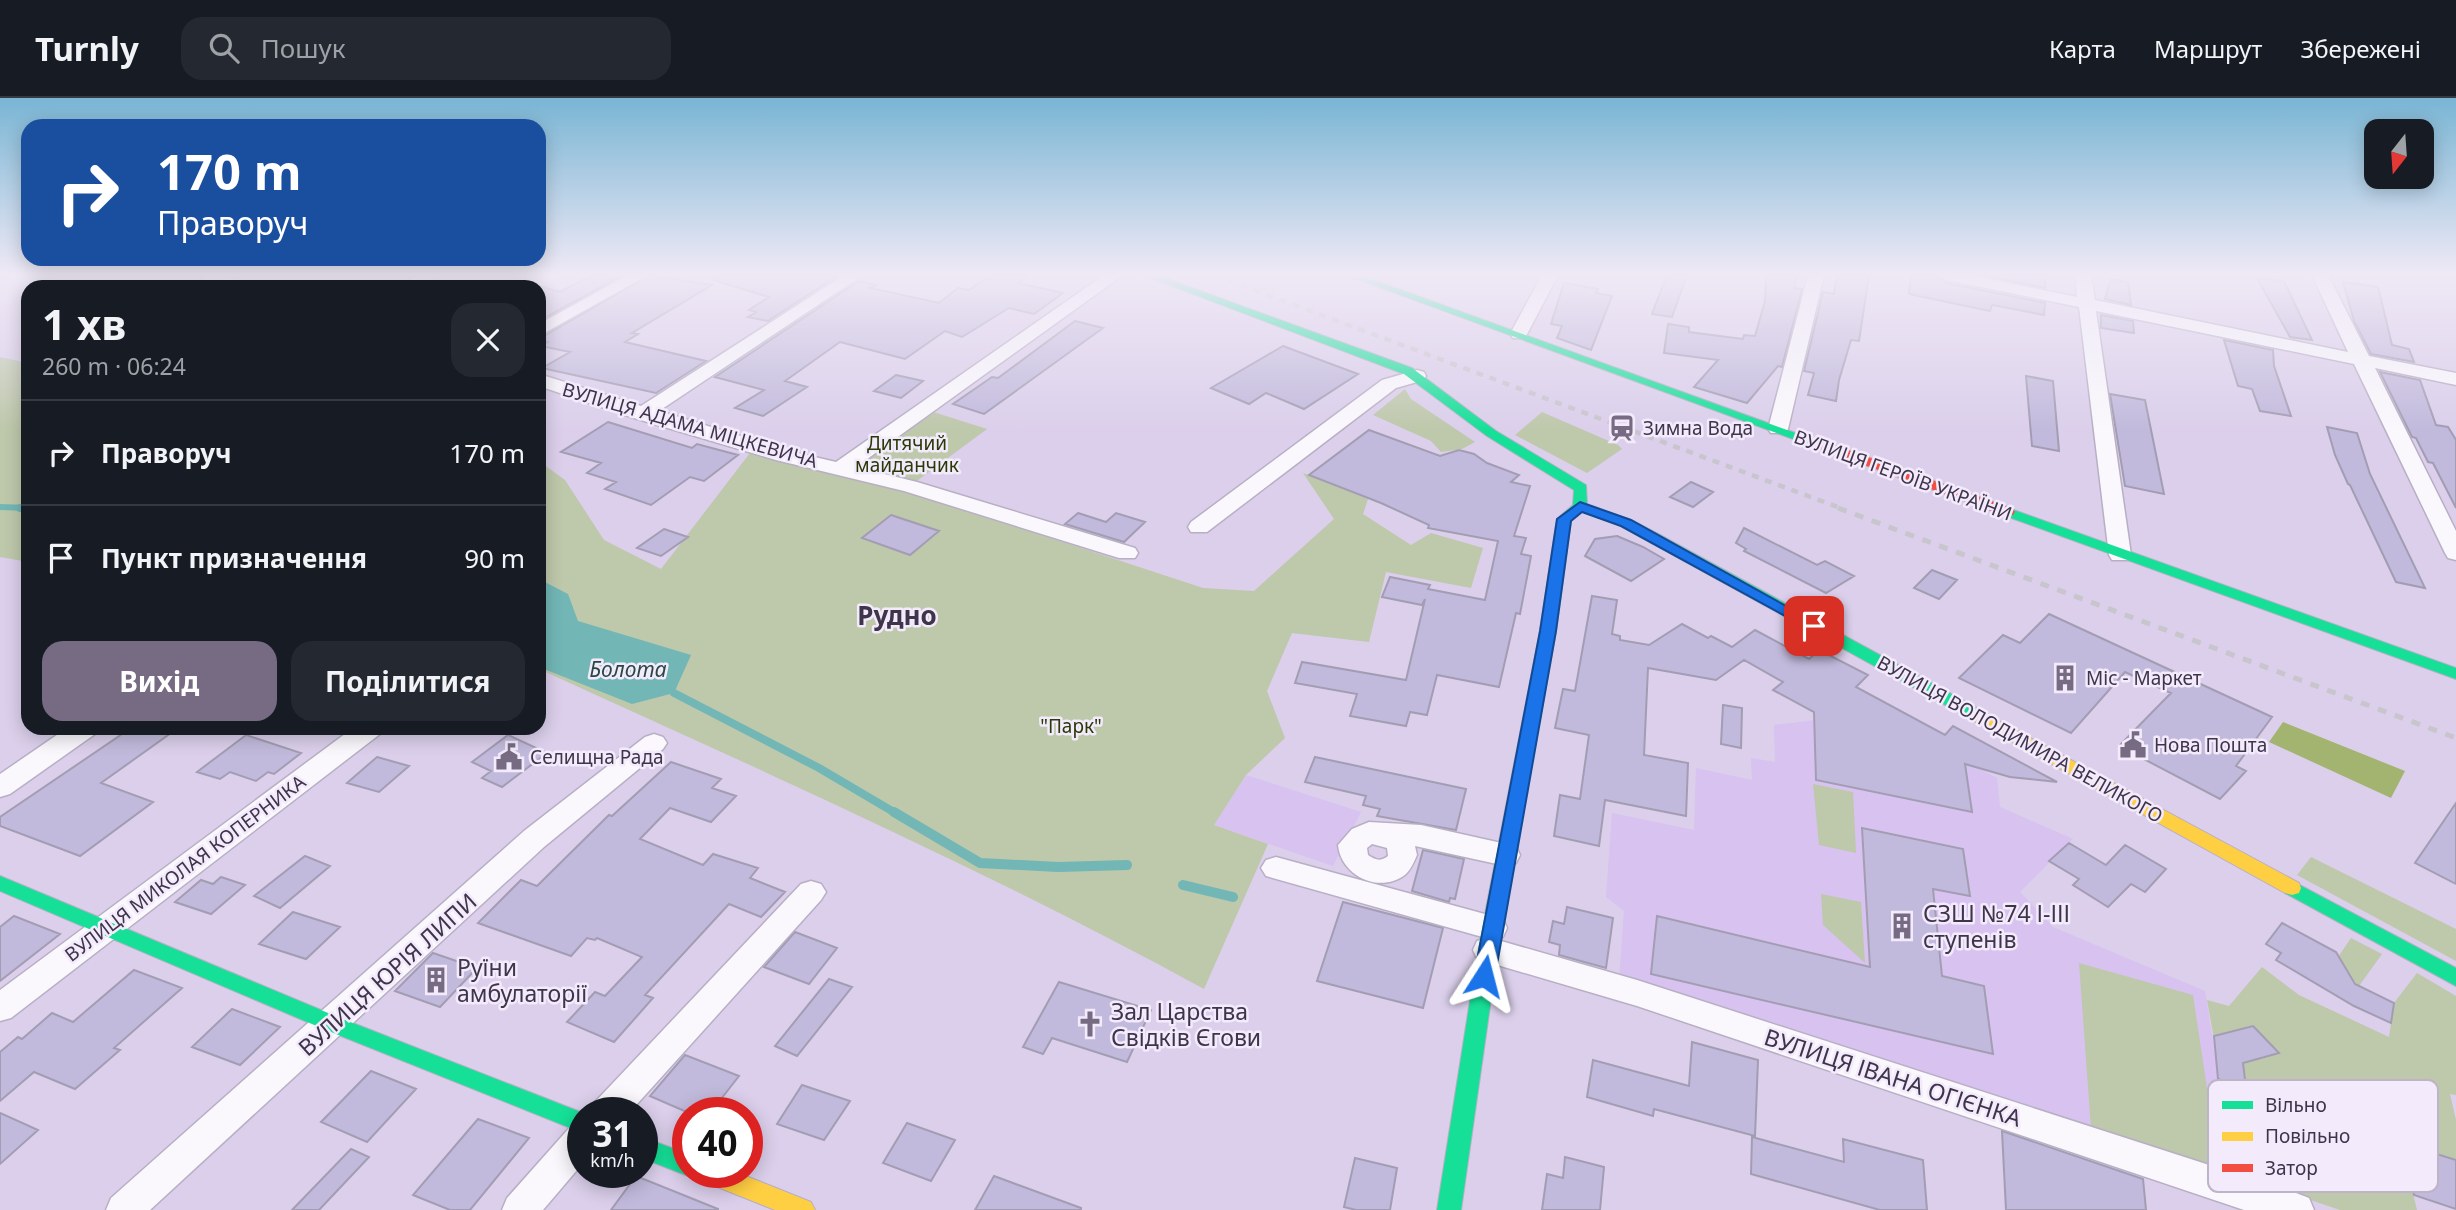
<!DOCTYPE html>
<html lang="uk">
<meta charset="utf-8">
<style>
:root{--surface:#171b24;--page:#242831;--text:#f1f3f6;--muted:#9ea1a6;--line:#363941;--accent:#766b83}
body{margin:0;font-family:"Noto Sans",sans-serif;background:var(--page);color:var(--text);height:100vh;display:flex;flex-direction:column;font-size:26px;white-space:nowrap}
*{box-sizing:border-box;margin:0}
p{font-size:23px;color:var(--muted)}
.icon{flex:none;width:38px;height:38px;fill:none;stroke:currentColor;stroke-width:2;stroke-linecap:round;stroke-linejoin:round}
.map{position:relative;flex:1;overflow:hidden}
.sheet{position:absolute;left:21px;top:182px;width:525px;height:455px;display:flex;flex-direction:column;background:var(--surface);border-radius:21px;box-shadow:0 4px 18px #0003}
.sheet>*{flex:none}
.guide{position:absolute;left:21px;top:21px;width:525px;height:147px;border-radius:21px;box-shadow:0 4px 18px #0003;background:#1a4fa0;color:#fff;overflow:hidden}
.needle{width:46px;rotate:197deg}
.controls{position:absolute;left:2364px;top:21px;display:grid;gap:14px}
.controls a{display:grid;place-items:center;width:70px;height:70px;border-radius:14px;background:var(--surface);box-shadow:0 4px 18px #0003;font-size:35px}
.speed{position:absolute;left:567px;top:999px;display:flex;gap:14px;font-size:35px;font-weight:700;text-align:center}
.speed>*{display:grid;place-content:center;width:91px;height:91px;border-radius:50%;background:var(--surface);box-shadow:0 4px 18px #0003;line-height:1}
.speed small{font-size:18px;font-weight:400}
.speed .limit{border:10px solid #d22;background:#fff;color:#111}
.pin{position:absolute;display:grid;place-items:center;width:60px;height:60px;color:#fff;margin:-30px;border-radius:14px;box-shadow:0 4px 10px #0006}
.me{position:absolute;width:77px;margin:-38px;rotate:9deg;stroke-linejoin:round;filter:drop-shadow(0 0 5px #0008)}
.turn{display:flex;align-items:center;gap:24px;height:147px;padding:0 21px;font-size:32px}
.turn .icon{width:91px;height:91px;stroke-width:2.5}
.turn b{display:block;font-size:49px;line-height:60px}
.round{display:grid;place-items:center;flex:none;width:74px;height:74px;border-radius:21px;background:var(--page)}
.headline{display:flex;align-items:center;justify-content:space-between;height:119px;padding:0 21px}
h1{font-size:42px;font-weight:700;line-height:52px}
.cta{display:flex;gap:14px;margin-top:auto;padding:14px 21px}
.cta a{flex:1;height:80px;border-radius:21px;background:var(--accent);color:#fff;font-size:28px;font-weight:700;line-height:80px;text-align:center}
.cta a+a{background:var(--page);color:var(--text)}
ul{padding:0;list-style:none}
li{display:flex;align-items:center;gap:21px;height:105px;padding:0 21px;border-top:2px solid var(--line)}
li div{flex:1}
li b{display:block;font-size:26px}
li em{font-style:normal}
header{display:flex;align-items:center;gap:42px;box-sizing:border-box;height:98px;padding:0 35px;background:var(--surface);border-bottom:2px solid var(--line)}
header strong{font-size:33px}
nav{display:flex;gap:38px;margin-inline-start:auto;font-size:24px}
.search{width:490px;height:63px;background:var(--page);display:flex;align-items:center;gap:18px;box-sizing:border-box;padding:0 24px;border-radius:21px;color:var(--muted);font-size:26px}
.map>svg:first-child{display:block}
.built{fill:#d7c2f0}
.green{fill:#bec8ab}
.forest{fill:#a3b470}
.water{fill:#72b6b6}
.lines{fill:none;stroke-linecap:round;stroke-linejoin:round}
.stream-far2{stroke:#72b6b6;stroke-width:6}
.stream-far1{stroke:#72b6b6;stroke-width:8}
.stream{stroke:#72b6b6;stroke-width:10}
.building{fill:#c2badc;stroke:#a39db3;stroke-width:2}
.street-casing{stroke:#b8afc5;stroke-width:3}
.fast-casing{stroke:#b8afc5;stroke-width:2}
.slow-casing{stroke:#b8afc5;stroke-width:2}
.jam-casing{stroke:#b8afc5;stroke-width:2}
.street{fill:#faf8fc;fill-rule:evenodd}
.fast{fill:#16e098;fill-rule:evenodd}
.slow{fill:#ffcf43;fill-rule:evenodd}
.jam{fill:#f24e42;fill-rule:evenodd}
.rail-far1{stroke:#c8c5cd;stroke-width:4.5;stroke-dasharray:7 7;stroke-linecap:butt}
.rail{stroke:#c8c5cd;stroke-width:5;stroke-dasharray:9 9;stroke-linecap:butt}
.route{fill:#1a73e8;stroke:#114b97;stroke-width:2}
.labels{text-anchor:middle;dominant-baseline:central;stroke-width:5;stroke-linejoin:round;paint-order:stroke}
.street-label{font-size:19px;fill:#3f354b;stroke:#f3ebfc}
.poi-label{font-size:19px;fill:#3f354b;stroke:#f3ebfc;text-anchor:start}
.park-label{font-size:19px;fill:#2a3a06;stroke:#f3ebfc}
.water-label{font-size:21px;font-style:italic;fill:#294844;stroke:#f3ebfc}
.near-poi-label{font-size:23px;fill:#3f354b;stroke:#f3ebfc;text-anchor:start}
.near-street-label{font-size:23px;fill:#3f354b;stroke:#f3ebfc}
.district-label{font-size:26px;font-weight:bold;fill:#3f354b;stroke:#f3ebfc}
.key{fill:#f3ebfc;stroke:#bdb4c7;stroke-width:2}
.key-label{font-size:19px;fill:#3f354b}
</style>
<header>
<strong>Turnly</strong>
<div class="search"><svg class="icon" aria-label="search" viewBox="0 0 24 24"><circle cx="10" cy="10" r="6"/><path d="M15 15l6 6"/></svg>Пошук</div>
<nav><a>Карта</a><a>Маршрут</a><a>Збережені</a></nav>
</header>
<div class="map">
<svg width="2456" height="1112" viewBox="0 0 2456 1112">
<rect width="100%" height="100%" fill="#dbcfeb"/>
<path class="built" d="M1824,621L1934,647L1997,680L2000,709L2073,741L2020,794L2053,829L2205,893L2234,1076L1619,883L1624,813L1606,799L1612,715L1694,732L1696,670L1752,682L1751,660L1775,664L1774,627Z
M1246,677L1361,714L1333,768L1214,727Z"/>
<path class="green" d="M0,259L28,265V464L0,459Z
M1405,291L1411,301L1475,344L1462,351L1441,354L1431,343L1373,317Z
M924,311L987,331L910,388L841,370Z
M1542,314L1618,347L1622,351L1587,375L1515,337Z
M750,355L855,379L938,403L1203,490L1254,493L1334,421L1303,375L1368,401L1363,416L1411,447L1431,435L1483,450L1471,490L1386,474L1369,544L1292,535L1267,593L1285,640L1246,677L1214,727L1268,746L1204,891C988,773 763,673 539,571V363L565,382L604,442L661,471Z
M1813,686L1853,694L1856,755L1819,747Z
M2311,759L2456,831V863L2297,777Z
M1821,796L1861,804L1865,865L1823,827Z
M2351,840L2382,856L2359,888L2334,865Z
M2079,865L2193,897L2219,1070L2091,1030Z
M2262,869L2299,897L2389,939L2394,905L2417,875L2456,898V997L2450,996L2456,1022V1062L2401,1046L2417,1112H2340L2234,1076L2228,1038L2315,1066L2304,1009L2246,990L2242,954L2215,946L2207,902L2229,908Z"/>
<path class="forest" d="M2283,624L2405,673L2391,700L2269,644Z"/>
<path class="water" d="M539,481L568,496L578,523L691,557L674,595L632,606L539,569Z"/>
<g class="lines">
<path class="stream-far2" d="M0,409L28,410"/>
<path class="stream-far1" d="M20,410H28
M674,595L819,670L897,716"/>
<path class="stream" d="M894,714L980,765L1058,769L1127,767
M1183,787L1233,799"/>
</g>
<path class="building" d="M592,177H623L539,223V188L560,194Z
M650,177L712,187L632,235L638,236L625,244L706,263L656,295L542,270L570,254L541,248L548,244L539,241Z
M714,177H829L837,178L768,223L748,219L756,214L749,212L769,199L713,182Z
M991,177H1029L1018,185L1063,195L1034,216L1009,210L962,239L945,233L905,261L840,244L785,283L807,289L763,318L735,310L764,292L715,279L859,183L876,187L870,190L939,205L958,190L969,192Z
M1667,177H1687L1672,219L1652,216Z
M1766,177H1797L1794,190L1802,191L1782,269L1778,268L1747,305L1694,289L1718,262L1664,255L1668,226L1689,229V234L1743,241L1744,237L1755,238L1765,203Z
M1837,177H1869L1859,243L1851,242L1839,282L1836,303L1808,297L1814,275L1804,273L1823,194L1834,196Z
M1911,177H1937L1946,185L2045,205L2044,217L1992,207L1990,213L1909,196Z
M1982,177H2046L2045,190Z
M2257,180L2284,183L2312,242L2290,239Z
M2111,181L2128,184L2131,207L2105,201Z
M2343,184L2378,189L2392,247L2409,251L2414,264L2371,256L2354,223Z
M1564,185L1598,191L1596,195L1612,198L1591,252L1557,240L1562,228L1551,226Z
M2101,217L2133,223L2134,235L2101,230Z
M1075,223L1103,230L984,316L953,306L992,279L998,280Z
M2224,242L2273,252L2274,268L2291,318L2260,313L2252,291L2238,288Z
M1283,248L1358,276L1304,311L1266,295L1249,306L1211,290Z
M2380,274L2420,282L2436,327L2448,329L2456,342V410L2433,365L2428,364L2416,340L2412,339Z
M896,277L923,283L901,300L874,293Z
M2026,278L2053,283L2059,353L2032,348Z
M2110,296L2145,302L2164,396L2125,388Z
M608,324L692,350L697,346L738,357L704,383L690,379L651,407L605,391L616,384L587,375L601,365L561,354Z
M2327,329L2357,335L2370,376L2425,490L2396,484L2350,387L2348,386L2335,357Z
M1369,332L1440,358L1459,352L1474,356L1487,365L1519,377L1511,384L1530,388L1514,438L1526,440L1521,456L1531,458L1520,516L1516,515L1499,589L1437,577L1427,617L1410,614L1406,628L1350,618L1357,596L1295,585L1302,564L1406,582L1425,501L1422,507L1382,499L1390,479L1430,487L1428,491L1485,502L1498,443L1428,430L1429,427L1381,405L1309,377Z
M1691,384L1713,394L1693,409L1670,399Z
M1078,415L1106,424L1116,415L1145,424L1124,444L1065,426Z
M891,417L939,433L910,457L862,440Z
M1744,430L1817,467L1825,463L1854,478L1826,495L1744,453L1746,451L1736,445Z
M664,431L688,439L661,458L637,450Z
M1617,438L1643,449L1664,461L1631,483L1585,458L1595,441Z
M1932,472L1957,482L1939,501L1914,490Z
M1592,498L1617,502L1612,536L1620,538V542L1649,547L1682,526L1708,540L1711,538L1732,549L1755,532L1809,561L1819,552L1868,577L1856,589L1945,637L1953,628L2057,684L2010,679L1965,666L1972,714L1816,682L1814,614L1773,592L1783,584L1744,562L1716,582L1648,570L1644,657L1688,665L1686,718L1605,702L1599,748L1554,738L1560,697L1580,701L1589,637L1555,630L1563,591L1575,593Z
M2049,516L2272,619L2236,668L2246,673L2220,701L2119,648L2171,595L2125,574L2071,635L1959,580L2003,537L2020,545Z
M1723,607L1742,610L1741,650L1721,646Z
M131,630H178L101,685L153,704L80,758L0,728V719Z
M246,637L301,655L274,676L268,674L256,683L230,674L220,681L197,674Z
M508,637L547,655L502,689L482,680L491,673L472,664Z
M377,659L409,668L379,694L347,685Z
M1315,659L1466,691L1456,732L1377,718L1380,711L1363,707L1366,698L1305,684Z
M671,664L721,681L712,690L736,698L711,724L670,710L640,741L703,767L713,756L758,770L750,780L785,794L761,819L729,806L645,897L653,900L614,944L567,924L595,894L605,898L642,859L597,840L595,842L587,840L571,858L478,825L521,782L537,788L609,717L612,718Z
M2456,705V786L2415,765Z
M1862,730L1963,751L1970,798L1933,791L1942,878L1984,888L1993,956L1651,876L1657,818L1870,869Z
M2069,745L2106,767L2125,747L2166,771L2145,794L2131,786L2108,809L2073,787L2079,781L2049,763Z
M1423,752L1464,761L1455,801L1450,800L1449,804L1412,793Z
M305,758L330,768L280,810L254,798Z
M221,779L245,787L211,816L175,804L201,782L213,786Z
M1343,804L1443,830L1423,910L1317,883Z
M1567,809L1613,820L1606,870L1559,857L1560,847L1549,844L1553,823L1564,826Z
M293,814L340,829L306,861L259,846Z
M14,818L60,836L0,883V829Z
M2282,825L2336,854L2355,886L2394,905L2391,925L2354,908L2276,862L2281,855L2266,846Z
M795,834L837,850L809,886L764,869Z
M433,855L477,870L440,909L395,893Z
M134,872L182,890L114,950L120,952L75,991L34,974L0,1003V954L18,939L22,941L52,915L73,924Z
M829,881L852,889L797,958L775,948Z
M1059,884L1151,912L1127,964L1052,940L1043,956L1023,949Z
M232,911L280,929L240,967L192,949Z
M2253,928L2279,955L2243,965L2246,990L2218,981L2214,938Z
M1692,944L1758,962L1755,1038L1654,1011L1653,1018L1587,999L1593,962L1689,988Z
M685,957L739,978L710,1015H689L650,998Z
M371,973L416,991L367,1044L321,1024Z
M802,987L850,1003L824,1042L777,1026Z
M0,1015L38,1032L0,1066Z
M478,1021L529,1040L470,1112H450L413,1097Z
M907,1025L955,1042L931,1083L883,1065Z
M2002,1033L2143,1081L2146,1112H2006Z
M1752,1039L1844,1064L1843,1041L1923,1062L1927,1112H1880L1751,1076Z
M2401,1045L2456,1062V1111L2414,1097Z
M351,1051L369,1059L319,1112H292Z
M1565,1059L1604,1069L1600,1112H1542L1547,1076L1563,1080Z
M1355,1060L1397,1070L1390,1112H1356L1344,1109Z
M636,1078L718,1111V1112H611Z
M994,1078L1081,1110V1112H975Z"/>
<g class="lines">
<g class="street-casing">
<path id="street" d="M199,177H222L247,185L249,189C233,189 211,190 199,177Z
M418,177H439L419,189H398Z
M628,177H648L539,238V226Z
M844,177H863L659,313L789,353L836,364L1104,177H1123L856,369L917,384L1135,450L1138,455L1135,460H1119L904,393L776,362L634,320L539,288V276L641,308Z
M1542,177H1558L1525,240H1513L1510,236Z
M1808,177H1824L1788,331L1785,335H1771L1768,331Z
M1939,177H1970L2077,199L2075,177H2091L2095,202L2348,254L2312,177H2328L2369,258L2456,275V287L2375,270L2456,433V462L2448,460L2445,455L2354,266L2096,213L2131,457L2128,462H2112L2109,457L2079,209L1947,182Z
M1417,272L1424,274L1426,278L1424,282L1396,290L1207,434H1191L1188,429L1191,424L1382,282Z
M67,630H99L95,636L10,696L0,699V676Z
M353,630H384L380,636L11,920L0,923V892Z
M654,636L663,639L667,645L663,651L544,749L150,1112H106L111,1100L524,733L645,639Z
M1369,724L1421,727L1506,746L1516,749L1520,757L1516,765L1506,768L1415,748L1417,757C1414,764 1411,771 1406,776C1380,797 1341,778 1338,747L1352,731ZM1372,746L1387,750L1388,758C1380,764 1376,762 1368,757L1367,750Z
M1276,759L1503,821L1507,830L1503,839L1494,841L1637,882L2296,1095L2309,1100L2314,1112H2244L1637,908L1477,861L1473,852L1477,843L1486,840L1266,778L1261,770L1266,762Z
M811,783L821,786L826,794L821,802L629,1015H590L595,1004L801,786Z
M583,1023V1065L543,1112H502L507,1100L571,1028Z"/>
</g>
<g class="fast-casing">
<path id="fast" d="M1143,177H1157L1412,270L1496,333L1586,387L1587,406L1631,422L1660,437L1988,616L1990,620L1988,624H1976L1621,428L1582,413L1571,422L1556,533L1498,852L1461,1112H1437L1478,852L1540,533L1557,421L1573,407L1574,392L1487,338L1404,276Z
M1346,177H1360L1823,345L1817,349L1812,348Z
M2008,410L2456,570V581L2003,417L2001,414L2003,411Z
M0,778L340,920L583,1015V1035L326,932L0,793Z
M2292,783L2456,870V888L2285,795L2283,790L2285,785Z
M642,1039L688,1056V1074H696L688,1078L642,1060Z"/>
</g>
<g class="slow-casing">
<path id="slow" d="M1982,614L2299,785L2301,790L2299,795L2292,797L2285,795L1976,624L1974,620L1976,616Z
M697,1074H736L811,1104L815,1112H775L700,1082Z"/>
</g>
<g class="jam-casing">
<path id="jam" d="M1817,341L2013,411L2015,414L2013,417H2003L1812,348V342Z"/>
</g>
<use href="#street" class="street"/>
<use href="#fast" class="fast"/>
<use href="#slow" class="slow"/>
<use href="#jam" class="jam"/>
<path class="rail-far1" d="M1214,177L1843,411"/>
<path class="rail" d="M1838,410L2456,640"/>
</g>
<linearGradient id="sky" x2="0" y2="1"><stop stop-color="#79b5d4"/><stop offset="0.53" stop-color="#efe9f6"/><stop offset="1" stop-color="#efe9f6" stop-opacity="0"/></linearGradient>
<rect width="2456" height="332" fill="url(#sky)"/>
<path class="route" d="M1580,404L1631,422L1822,528L1814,533L1809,531L1621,428L1582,414L1571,423L1556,533L1495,878L1492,884L1484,887L1477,884L1474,878L1540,533L1557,421Z"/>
<defs>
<g id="station-bare" transform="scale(2.1)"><path d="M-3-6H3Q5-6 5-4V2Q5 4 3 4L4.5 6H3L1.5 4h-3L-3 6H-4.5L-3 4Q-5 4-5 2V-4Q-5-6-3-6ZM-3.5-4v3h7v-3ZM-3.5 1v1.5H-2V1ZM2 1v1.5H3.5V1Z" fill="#766b83" stroke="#f3ebfc" stroke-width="2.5" paint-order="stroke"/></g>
<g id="building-bare" transform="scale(2.1)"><path d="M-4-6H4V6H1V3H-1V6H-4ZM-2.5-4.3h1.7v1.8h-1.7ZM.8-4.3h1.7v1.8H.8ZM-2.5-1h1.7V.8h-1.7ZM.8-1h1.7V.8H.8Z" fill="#766b83" stroke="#f3ebfc" stroke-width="2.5" paint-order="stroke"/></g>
<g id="civic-bare" transform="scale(2.1)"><path d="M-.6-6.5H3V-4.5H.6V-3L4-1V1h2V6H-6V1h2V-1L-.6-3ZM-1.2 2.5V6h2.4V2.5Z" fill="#766b83" stroke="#f3ebfc" stroke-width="2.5" paint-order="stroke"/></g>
<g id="church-bare" transform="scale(2.1)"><path d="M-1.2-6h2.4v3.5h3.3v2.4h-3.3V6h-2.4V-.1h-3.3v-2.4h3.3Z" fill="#766b83" stroke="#f3ebfc" stroke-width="2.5" paint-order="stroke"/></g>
</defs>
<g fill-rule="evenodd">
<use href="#station-bare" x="1622" y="330"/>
<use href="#building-bare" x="2065" y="580"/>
<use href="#civic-bare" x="2133" y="647"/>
<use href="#civic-bare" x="509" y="659"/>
<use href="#building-bare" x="1902" y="828"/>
<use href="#building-bare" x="436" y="882"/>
<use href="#church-bare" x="1090" y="926"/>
</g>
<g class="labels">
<g class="street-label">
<text transform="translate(690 327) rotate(16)">ВУЛИЦЯ АДАМА МІЦКЕВИЧА</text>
<text transform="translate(1903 377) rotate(20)">ВУЛИЦЯ ГЕРОЇВ УКРАЇНИ</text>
<text transform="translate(2020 641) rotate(29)">ВУЛИЦЯ ВОЛОДИМИРА ВЕЛИКОГО</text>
<text transform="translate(185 770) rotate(-37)">ВУЛИЦЯ МИКОЛАЯ КОПЕРНИКА</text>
</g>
<g class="poi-label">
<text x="1643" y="330">Зимна Вода</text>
<text x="2086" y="580">Міс - Маркет</text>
<text x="2154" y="647">Нова Пошта</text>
<text x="530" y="659">Селищна Рада</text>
</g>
<g class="park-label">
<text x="907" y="345">Дитячий<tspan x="907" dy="22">майданчик</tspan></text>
<text x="1071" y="628">"Парк"</text>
</g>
<g class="water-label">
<text x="628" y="571">Болота</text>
</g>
<g class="near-poi-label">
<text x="1923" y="815">СЗШ №74 І-ІІІ<tspan x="1923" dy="26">ступенів</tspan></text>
<text x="457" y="869">Руїни<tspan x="457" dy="26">амбулаторії</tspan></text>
<text x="1111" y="913">Зал Царства<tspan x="1111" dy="26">Свідків Єгови</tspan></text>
</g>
<g class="near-street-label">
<text transform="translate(387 876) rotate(-42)">ВУЛИЦЯ ЮРІЯ ЛИПИ</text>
<text transform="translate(1893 979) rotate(18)">ВУЛИЦЯ ІВАНА ОГІЄНКА</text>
</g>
<g class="district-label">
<text x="897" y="517">Рудно</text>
</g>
</g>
<rect x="2208" y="982" width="230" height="112" rx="10" class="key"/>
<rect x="2222" y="1003" width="31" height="8" fill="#16e098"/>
<rect x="2222" y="1034" width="31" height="9" fill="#ffcf43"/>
<rect x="2222" y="1066" width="31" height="8" fill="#f24e42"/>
<g class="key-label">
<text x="2265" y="1014">Вільно</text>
<text x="2265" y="1045">Повільно</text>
<text x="2265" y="1077">Затор</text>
</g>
</svg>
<div class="controls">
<a><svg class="needle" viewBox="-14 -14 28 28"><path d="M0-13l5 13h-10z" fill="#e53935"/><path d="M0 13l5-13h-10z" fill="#9ea1a6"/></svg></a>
</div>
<div class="speed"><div>31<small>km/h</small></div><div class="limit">40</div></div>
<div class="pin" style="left:1814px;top:528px;background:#d93025"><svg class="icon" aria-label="arrive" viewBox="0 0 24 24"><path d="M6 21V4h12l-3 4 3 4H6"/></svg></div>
<svg class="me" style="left:1484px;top:878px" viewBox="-20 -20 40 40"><path d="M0-17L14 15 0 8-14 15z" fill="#1a73e8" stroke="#fff" stroke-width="4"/></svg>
<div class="guide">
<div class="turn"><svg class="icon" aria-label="right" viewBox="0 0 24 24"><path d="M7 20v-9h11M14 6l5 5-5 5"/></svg><div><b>170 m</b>Праворуч</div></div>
</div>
<section class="sheet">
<div class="headline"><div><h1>1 хв</h1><p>260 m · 06:24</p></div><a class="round"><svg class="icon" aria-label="close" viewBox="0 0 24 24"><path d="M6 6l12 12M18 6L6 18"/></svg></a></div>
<ul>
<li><svg class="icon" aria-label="right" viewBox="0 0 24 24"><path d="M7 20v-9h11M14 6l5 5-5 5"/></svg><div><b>Праворуч</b></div><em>170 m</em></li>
<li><svg class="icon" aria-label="arrive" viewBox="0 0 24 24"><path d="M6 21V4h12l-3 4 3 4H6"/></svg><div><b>Пункт призначення</b></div><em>90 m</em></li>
</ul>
<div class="cta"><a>Вихід</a><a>Поділитися</a></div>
</section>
</div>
